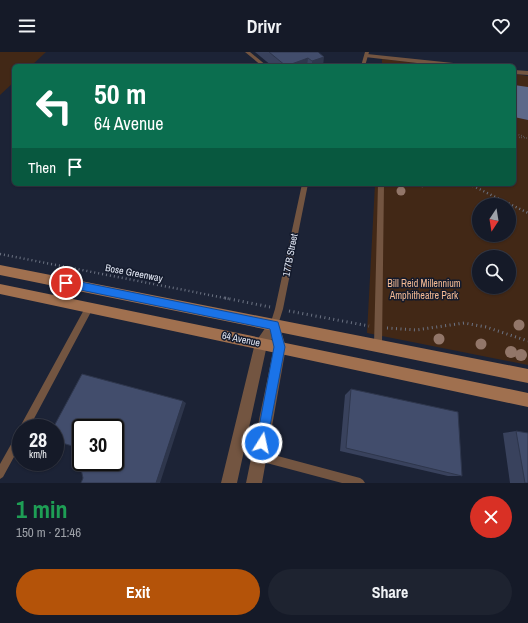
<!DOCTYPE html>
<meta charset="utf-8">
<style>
:root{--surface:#151a28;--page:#1e2330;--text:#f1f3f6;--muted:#9da1a8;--line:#343845;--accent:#b45309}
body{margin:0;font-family:"Archivo Narrow",sans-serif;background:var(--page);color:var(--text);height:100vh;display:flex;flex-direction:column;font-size:15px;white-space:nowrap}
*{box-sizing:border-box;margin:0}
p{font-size:13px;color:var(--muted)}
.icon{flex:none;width:22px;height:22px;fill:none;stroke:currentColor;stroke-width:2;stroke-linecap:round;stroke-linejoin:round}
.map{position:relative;height:431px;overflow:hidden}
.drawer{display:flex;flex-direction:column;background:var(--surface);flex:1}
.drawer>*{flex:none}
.guide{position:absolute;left:12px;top:12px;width:504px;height:122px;border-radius:6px;box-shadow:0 1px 3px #0004,0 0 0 1px var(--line);background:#0b6e4f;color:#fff;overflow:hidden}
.needle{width:26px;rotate:192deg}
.controls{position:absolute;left:472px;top:146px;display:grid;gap:8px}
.controls a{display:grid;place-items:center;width:44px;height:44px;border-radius:50%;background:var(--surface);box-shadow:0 1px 3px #0004,0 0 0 1px var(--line);font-size:20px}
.speed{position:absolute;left:12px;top:367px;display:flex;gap:8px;font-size:20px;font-weight:700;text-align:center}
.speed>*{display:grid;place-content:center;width:52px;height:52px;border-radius:50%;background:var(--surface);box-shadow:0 1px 3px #0004,0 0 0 1px var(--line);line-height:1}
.speed small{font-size:10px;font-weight:400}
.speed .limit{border:2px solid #111;border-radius:6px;background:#fff;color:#111}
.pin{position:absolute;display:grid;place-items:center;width:34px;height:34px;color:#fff;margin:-17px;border:2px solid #fff;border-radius:50%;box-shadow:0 1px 4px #0007}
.me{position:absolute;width:44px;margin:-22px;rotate:10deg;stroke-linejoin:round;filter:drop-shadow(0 0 3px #0008)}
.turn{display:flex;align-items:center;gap:14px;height:84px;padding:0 16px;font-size:18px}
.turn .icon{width:52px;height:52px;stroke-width:2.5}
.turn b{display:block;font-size:28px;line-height:34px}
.then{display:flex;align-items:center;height:38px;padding:0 16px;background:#0003;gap:8px;font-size:15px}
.round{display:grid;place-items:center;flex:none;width:42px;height:42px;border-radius:21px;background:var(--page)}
.overview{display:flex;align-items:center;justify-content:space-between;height:68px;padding:0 16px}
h1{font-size:24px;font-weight:800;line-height:30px;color:#1e9e55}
.primary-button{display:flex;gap:8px;margin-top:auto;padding:8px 16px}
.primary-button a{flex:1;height:46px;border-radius:24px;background:var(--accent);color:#fff;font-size:16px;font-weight:800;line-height:46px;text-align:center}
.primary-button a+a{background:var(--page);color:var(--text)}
header{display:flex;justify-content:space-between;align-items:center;height:52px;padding:0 16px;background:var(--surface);font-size:18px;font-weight:800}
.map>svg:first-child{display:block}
.green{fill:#422816;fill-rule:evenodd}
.water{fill:#5d6989}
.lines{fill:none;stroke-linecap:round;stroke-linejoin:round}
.path-far2{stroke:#6c7383;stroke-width:1.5;stroke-dasharray:0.5 2;stroke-linecap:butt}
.path-far1{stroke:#6c7383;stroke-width:2.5;stroke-dasharray:1 3;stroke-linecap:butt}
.path{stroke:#6c7383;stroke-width:3;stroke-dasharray:1 3.5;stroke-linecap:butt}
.service{fill:#735541;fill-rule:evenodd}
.minor{fill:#735541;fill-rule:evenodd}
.secondary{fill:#a0704f;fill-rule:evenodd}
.tree{fill:#927669}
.wall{fill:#39425d}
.shaded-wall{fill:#2e364c}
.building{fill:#424d6c;stroke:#2e364c;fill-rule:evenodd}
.route{fill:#1a73e8;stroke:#114b97}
.labels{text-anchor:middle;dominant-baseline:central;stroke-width:3;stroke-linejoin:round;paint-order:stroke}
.street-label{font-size:10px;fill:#e2e7f4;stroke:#131a2c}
.park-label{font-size:10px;fill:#f2b993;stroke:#131a2c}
</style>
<header><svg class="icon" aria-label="menu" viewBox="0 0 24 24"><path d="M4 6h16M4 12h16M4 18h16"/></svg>Drivr<svg class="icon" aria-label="heart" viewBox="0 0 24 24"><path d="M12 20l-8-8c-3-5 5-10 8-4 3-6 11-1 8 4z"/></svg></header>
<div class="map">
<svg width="528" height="431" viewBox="0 0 528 431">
<rect width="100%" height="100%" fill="#1c2336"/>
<path class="green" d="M0,0H46L31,14H14V30L0,43Z
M382,7L444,14H382Z
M514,22L528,24V313L367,281L375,132H514ZM479,153H509V183H479ZM479,205H509V235H479Z"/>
<path class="water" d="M514,33L528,35V68L514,65Z"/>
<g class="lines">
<path class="path-far2" d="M514,81L525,85
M514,85L528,86"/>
<path class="path-far1" d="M406,132L422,134L444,132
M469,132L528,161
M0,202L230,247"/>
<path class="path" d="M225,246L270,255
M289,259L369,274
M387,276L416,278L464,271L486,275L528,289"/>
<path class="service" d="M245,0H250L267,14H262Z
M365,0H369L365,14H361Z
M302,132H308L283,257L277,276L274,277L271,276L270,273L275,257Z
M378,132H384L382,293L381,296L378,297L375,296L374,293Z
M89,253L92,254L93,256L92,258L29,376H21V392L3,425L0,427V412L18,380L21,379L19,376L21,373L86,254Z
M259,399L360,426L363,428L365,431H342L259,409L256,407L254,404L256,401Z"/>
<path class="minor" d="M367,2L463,12L466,14H443L365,5L364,4Z
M514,18L528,19V23L514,22Z
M274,267L278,269L286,295L262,431H246L274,295L272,287L267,293L237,431H221L255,291L270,269Z"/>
<path class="secondary" d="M0,213L528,317V331L0,223Z
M0,232L528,341V355L0,242Z"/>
</g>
<g class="tree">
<circle cx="401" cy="139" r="4.5"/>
<circle cx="519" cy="273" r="5.5"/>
<circle cx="439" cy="287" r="5.5"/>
<circle cx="481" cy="292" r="5.5"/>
<circle cx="511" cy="300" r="6"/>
<circle cx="521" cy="303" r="6"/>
</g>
<path class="wall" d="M255,0H318L323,14H272Z
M351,337L462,424H448L340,399L345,343Z
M516,379L528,431H510L503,381Z"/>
<path class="shaded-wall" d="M324,5L323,14H312V9Z
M308,6L307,14H286Z
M183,349L186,351L160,431H156Z"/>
<path class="building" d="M269,0H318L324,5L312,9L308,6L286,14Z
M82,322L183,349L156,431H81L83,426L76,395L55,389V376H53ZM81,376H115V410H81Z
M351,337L458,360L462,424L346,396Z
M516,379L528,381V431H525Z"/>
<path class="route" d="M66,227L278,270L285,295L266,395L262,397L258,395L256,391L274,295L270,277L66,235L62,234L61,231L62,228Z"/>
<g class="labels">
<g class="street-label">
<text transform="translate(290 203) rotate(-79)">177B Street</text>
<text transform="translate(134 221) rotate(11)">Bose Greenway</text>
<text transform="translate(241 287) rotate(12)">64 Avenue</text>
</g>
<g class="park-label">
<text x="424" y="231">Bill Reid Millennium<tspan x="424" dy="12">Amphitheatre Park</tspan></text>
</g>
</g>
</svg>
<div class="controls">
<a><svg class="needle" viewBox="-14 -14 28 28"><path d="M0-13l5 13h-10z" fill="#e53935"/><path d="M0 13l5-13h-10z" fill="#9da1a8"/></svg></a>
<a><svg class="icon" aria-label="search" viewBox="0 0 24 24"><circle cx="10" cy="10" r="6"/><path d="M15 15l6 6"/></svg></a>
</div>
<div class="speed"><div>28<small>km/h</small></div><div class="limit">30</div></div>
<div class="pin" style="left:66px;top:231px;background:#d93025"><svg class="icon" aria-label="arrive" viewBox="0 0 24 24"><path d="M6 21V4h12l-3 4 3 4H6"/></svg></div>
<svg class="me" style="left:262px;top:391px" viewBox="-20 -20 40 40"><circle r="17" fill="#1a73e8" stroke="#fff" stroke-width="3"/><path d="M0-11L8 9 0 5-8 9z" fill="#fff"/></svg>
<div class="guide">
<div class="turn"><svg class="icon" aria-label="left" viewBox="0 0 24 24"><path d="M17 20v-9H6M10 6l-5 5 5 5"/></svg><div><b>50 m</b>64 Avenue</div></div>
<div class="then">Then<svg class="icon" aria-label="arrive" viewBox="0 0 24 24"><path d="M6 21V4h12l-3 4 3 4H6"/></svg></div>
</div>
</div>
<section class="drawer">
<div class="overview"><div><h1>1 min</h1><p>150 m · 21:46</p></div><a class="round" style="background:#d93025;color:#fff"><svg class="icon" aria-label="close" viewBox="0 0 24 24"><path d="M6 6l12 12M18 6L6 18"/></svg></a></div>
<div class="primary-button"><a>Exit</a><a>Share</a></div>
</section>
